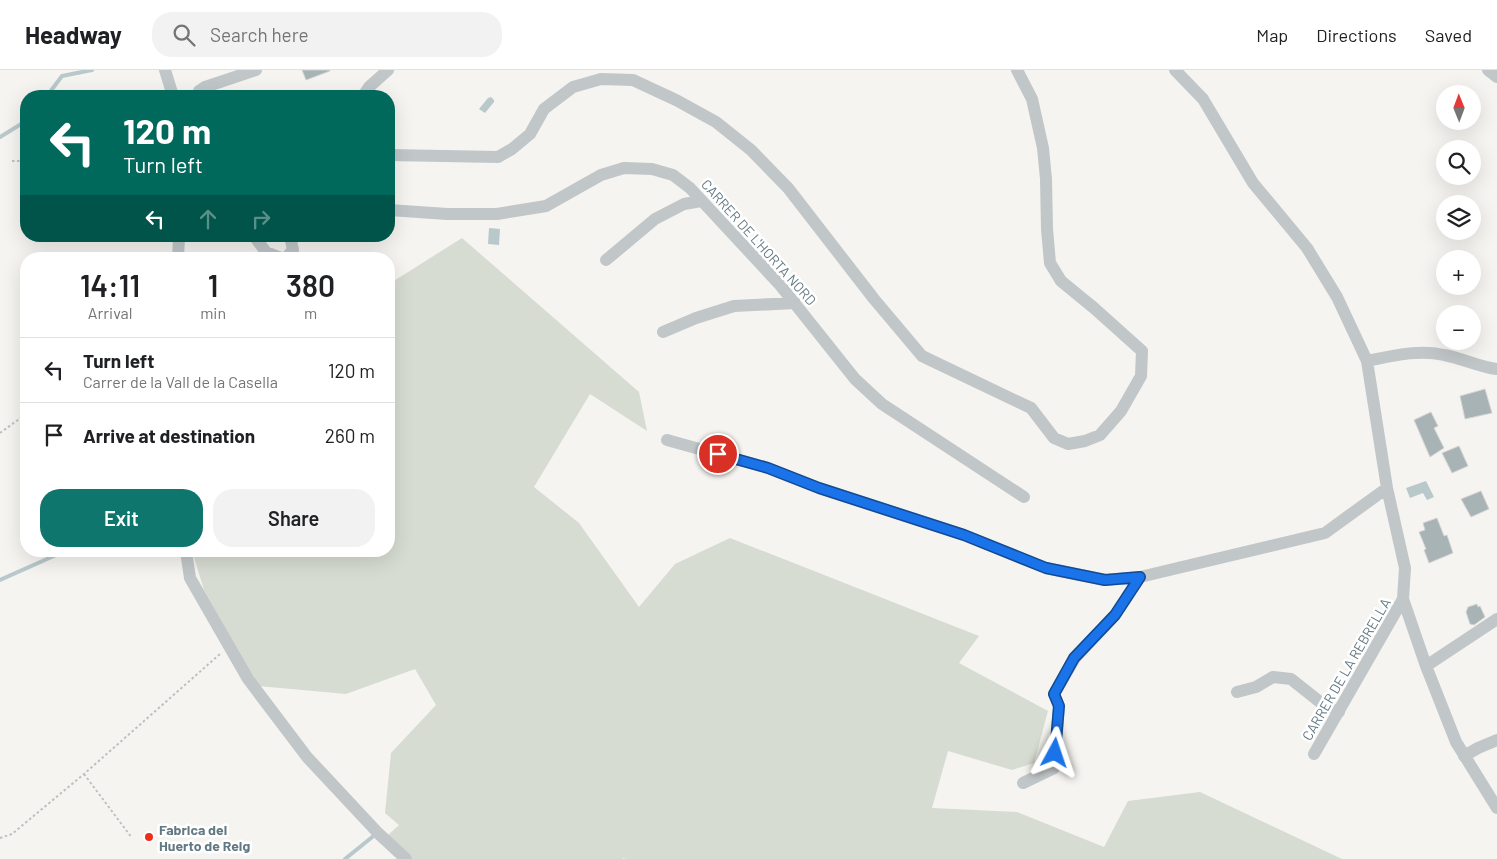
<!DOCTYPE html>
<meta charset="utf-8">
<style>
:root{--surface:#fff;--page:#f2f2f2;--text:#202124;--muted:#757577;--line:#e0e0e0;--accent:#0f766e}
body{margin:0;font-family:Barlow,sans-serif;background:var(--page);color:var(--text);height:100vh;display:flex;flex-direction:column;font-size:19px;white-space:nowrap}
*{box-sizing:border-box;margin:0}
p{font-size:16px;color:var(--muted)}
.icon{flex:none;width:28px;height:28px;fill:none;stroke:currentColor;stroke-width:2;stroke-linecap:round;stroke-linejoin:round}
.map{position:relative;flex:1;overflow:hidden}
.details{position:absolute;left:20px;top:182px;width:375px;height:305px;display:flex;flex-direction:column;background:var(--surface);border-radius:20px;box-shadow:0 5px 20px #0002}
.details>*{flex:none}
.top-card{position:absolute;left:20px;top:20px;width:375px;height:152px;border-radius:20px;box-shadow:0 5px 20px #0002;background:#00695c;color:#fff;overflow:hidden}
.needle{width:32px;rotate:359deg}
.fabs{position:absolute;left:1436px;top:15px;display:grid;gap:10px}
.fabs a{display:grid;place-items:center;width:45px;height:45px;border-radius:50%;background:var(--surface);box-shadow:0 5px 20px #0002;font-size:25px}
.pin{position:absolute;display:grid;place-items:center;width:42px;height:42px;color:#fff;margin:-21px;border:2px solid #fff;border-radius:50%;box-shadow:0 1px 5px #0007}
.me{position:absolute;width:55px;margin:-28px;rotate:5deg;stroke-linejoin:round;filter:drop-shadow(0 0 4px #0008)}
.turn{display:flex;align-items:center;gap:18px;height:105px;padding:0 20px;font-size:22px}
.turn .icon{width:65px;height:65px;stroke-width:2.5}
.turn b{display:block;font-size:35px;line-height:42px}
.lanes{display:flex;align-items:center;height:48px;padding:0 20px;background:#0003;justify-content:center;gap:25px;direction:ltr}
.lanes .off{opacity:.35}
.eta{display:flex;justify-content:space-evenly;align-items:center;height:85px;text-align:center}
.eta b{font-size:30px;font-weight:600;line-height:35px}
.cta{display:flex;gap:10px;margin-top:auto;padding:10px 20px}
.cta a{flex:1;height:58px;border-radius:20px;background:var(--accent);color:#fff;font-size:20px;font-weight:600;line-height:58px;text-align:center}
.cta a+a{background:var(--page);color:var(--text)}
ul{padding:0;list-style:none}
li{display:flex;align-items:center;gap:15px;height:65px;padding:0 20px;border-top:1px solid var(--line)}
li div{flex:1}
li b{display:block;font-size:19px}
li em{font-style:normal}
header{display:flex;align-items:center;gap:30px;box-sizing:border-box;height:70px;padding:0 25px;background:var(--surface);border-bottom:1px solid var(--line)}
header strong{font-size:24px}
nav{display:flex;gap:28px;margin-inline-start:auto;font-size:18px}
.search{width:350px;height:45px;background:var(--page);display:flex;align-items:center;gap:12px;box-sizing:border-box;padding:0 18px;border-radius:20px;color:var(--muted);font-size:19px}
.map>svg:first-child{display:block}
.green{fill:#d6dcd1}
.water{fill:#b8c8cb}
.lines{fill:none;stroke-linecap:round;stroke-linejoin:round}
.stream{stroke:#b8c8cb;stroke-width:4}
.building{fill:#a8b3b6;stroke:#d6d5d3}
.path{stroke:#bdbfc1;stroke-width:2;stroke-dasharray:2.5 2.5;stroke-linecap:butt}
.minor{stroke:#c1c6c8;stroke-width:12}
.route-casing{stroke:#114b97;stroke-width:12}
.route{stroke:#1a73e8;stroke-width:9}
.poi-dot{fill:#ec2f18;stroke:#fff;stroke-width:2}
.labels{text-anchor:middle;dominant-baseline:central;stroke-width:5;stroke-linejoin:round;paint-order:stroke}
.street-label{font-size:14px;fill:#627883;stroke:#fff}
.poi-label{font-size:14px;font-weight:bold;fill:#627883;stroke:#fff;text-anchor:start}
</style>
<header>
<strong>Headway</strong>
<div class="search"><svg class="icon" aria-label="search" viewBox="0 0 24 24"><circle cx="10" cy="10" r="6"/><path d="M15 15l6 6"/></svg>Search here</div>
<nav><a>Map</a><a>Directions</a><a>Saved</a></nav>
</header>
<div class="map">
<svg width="1497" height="789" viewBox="0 0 1497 789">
<rect width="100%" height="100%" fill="#f5f4f0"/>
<path class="green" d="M462,168L639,322L647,361L590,324L534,417L579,453L639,537L675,494L730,468L979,566L959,593L1048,641L1034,693L1012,700L948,681L932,738L1017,742L1104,777L1128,731L1200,722L1342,789H625L624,788L622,789H412L387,766L399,755L385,743L391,683L436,635L415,599L346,624L258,616L204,520L192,481H389V214Z"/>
<path class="water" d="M491,27L494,30V32L485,43L479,39L488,28Z
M489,158L500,159L499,175L488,174Z
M1426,411L1434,427L1427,430L1423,423L1410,428L1406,418Z"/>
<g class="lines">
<path class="stream" d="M47,26L62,6L92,0
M0,67L26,51
M0,510L65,481
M345,789L376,764"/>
</g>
<path class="building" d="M302,0H329L330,1L306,10Z
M1485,319L1492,343L1465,349L1460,326Z
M1431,342L1438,356L1434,358L1444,378L1430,387L1414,350Z
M1459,376L1468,396L1452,403L1442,383Z
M1481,421L1489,439L1471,447L1461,429Z
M1437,448L1444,466L1447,465L1453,483L1429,493L1424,480L1426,479L1419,462L1425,460L1423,453Z
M1477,534L1478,537L1480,536L1485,547L1474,555L1470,554L1466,542L1468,537Z"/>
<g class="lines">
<path class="path" d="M12,91H26
M0,363L26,344
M84,704L132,768
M0,768L12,764L84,704L220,584"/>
<path class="minor" d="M165,0L173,26
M1175,0L1203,29L1253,113L1307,178L1337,227L1367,291L1387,418L1405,498L1403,529L1426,596L1456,672L1497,738
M1488,0L1497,7
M197,26L199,21L205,17L256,0
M363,26L369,17L388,0
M389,85L498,87L512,79L530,64L544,39L573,17L601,9L633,10L676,30L716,52L751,80L788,118L874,229L922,286L1031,338L1054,368L1068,374L1085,371L1100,365L1121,341L1141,306L1142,281L1094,238L1061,211L1050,193L1047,159L1046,109L1043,78L1032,29L1017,0
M389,140L447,144H497L546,136L601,105L624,98L652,99L673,105L690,118L780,215L855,309L882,334L1024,427
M254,166L266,182L284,189
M178,189L179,166
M285,189L293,180L290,166
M606,190L655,149L684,134L701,131
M663,262L696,248L734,236L795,233
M1367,291C1392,286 1418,279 1444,285C1462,288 1479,297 1497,299
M667,370L768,398L819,418L964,465L1046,498L1105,510L1140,507L1325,463L1387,418
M186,481L190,508L248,609L307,687L378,763L406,789
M1426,596L1497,549
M1237,622L1256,617L1273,607L1291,609L1325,636L1339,642
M1314,684L1403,529
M1464,686L1478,678L1497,670
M1023,713L1054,698L1059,636L1054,624L1075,588L1115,545L1140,507"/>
</g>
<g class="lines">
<g class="route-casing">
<path id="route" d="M718,384L768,398L819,418L964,465L1046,498L1105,510L1140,507L1115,545L1074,588L1054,624L1059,636L1055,683"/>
</g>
<use href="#route" class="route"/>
</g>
<circle class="poi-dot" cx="149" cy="767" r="5"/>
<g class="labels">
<g class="street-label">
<text transform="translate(759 172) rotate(48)">CARRER DE L'HORTA NORD</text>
<text transform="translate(1346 599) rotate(-60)">CARRER DE LA REBRELLA</text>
</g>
<g class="poi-label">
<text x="159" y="759">Fabrica del<tspan x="159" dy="16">Huerto de Reig</tspan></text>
</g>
</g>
</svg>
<div class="fabs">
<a><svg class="needle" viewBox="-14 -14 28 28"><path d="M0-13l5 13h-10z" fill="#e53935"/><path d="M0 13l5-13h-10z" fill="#757577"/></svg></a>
<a><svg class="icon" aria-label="search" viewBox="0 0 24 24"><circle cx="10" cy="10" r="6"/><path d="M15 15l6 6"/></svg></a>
<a><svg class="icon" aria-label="layers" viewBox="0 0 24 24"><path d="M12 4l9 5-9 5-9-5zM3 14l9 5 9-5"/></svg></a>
<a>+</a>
<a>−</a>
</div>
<div class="pin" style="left:718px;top:384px;background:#d93025"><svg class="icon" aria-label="arrive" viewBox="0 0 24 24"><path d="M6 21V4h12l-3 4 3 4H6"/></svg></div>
<svg class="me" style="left:1055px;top:683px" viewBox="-20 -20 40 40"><path d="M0-17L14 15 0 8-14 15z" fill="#1a73e8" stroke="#fff" stroke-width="4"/></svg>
<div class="top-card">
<div class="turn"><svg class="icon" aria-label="left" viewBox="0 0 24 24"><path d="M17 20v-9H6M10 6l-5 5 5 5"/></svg><div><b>120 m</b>Turn left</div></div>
<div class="lanes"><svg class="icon" aria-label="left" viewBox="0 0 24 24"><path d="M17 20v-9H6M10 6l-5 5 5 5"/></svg><svg class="icon off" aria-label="ahead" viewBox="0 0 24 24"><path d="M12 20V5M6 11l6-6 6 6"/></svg><svg class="icon off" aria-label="right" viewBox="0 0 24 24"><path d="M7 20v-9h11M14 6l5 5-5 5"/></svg></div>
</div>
<section class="details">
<div class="eta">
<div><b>14:11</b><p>Arrival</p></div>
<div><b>1</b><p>min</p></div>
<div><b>380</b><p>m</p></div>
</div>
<ul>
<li><svg class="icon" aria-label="left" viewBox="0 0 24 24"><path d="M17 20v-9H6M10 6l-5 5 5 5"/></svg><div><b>Turn left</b><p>Carrer de la Vall de la Casella</p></div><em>120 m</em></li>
<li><svg class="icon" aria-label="arrive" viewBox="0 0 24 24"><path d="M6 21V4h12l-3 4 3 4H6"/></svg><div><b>Arrive at destination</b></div><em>260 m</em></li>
</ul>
<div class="cta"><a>Exit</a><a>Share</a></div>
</section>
</div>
